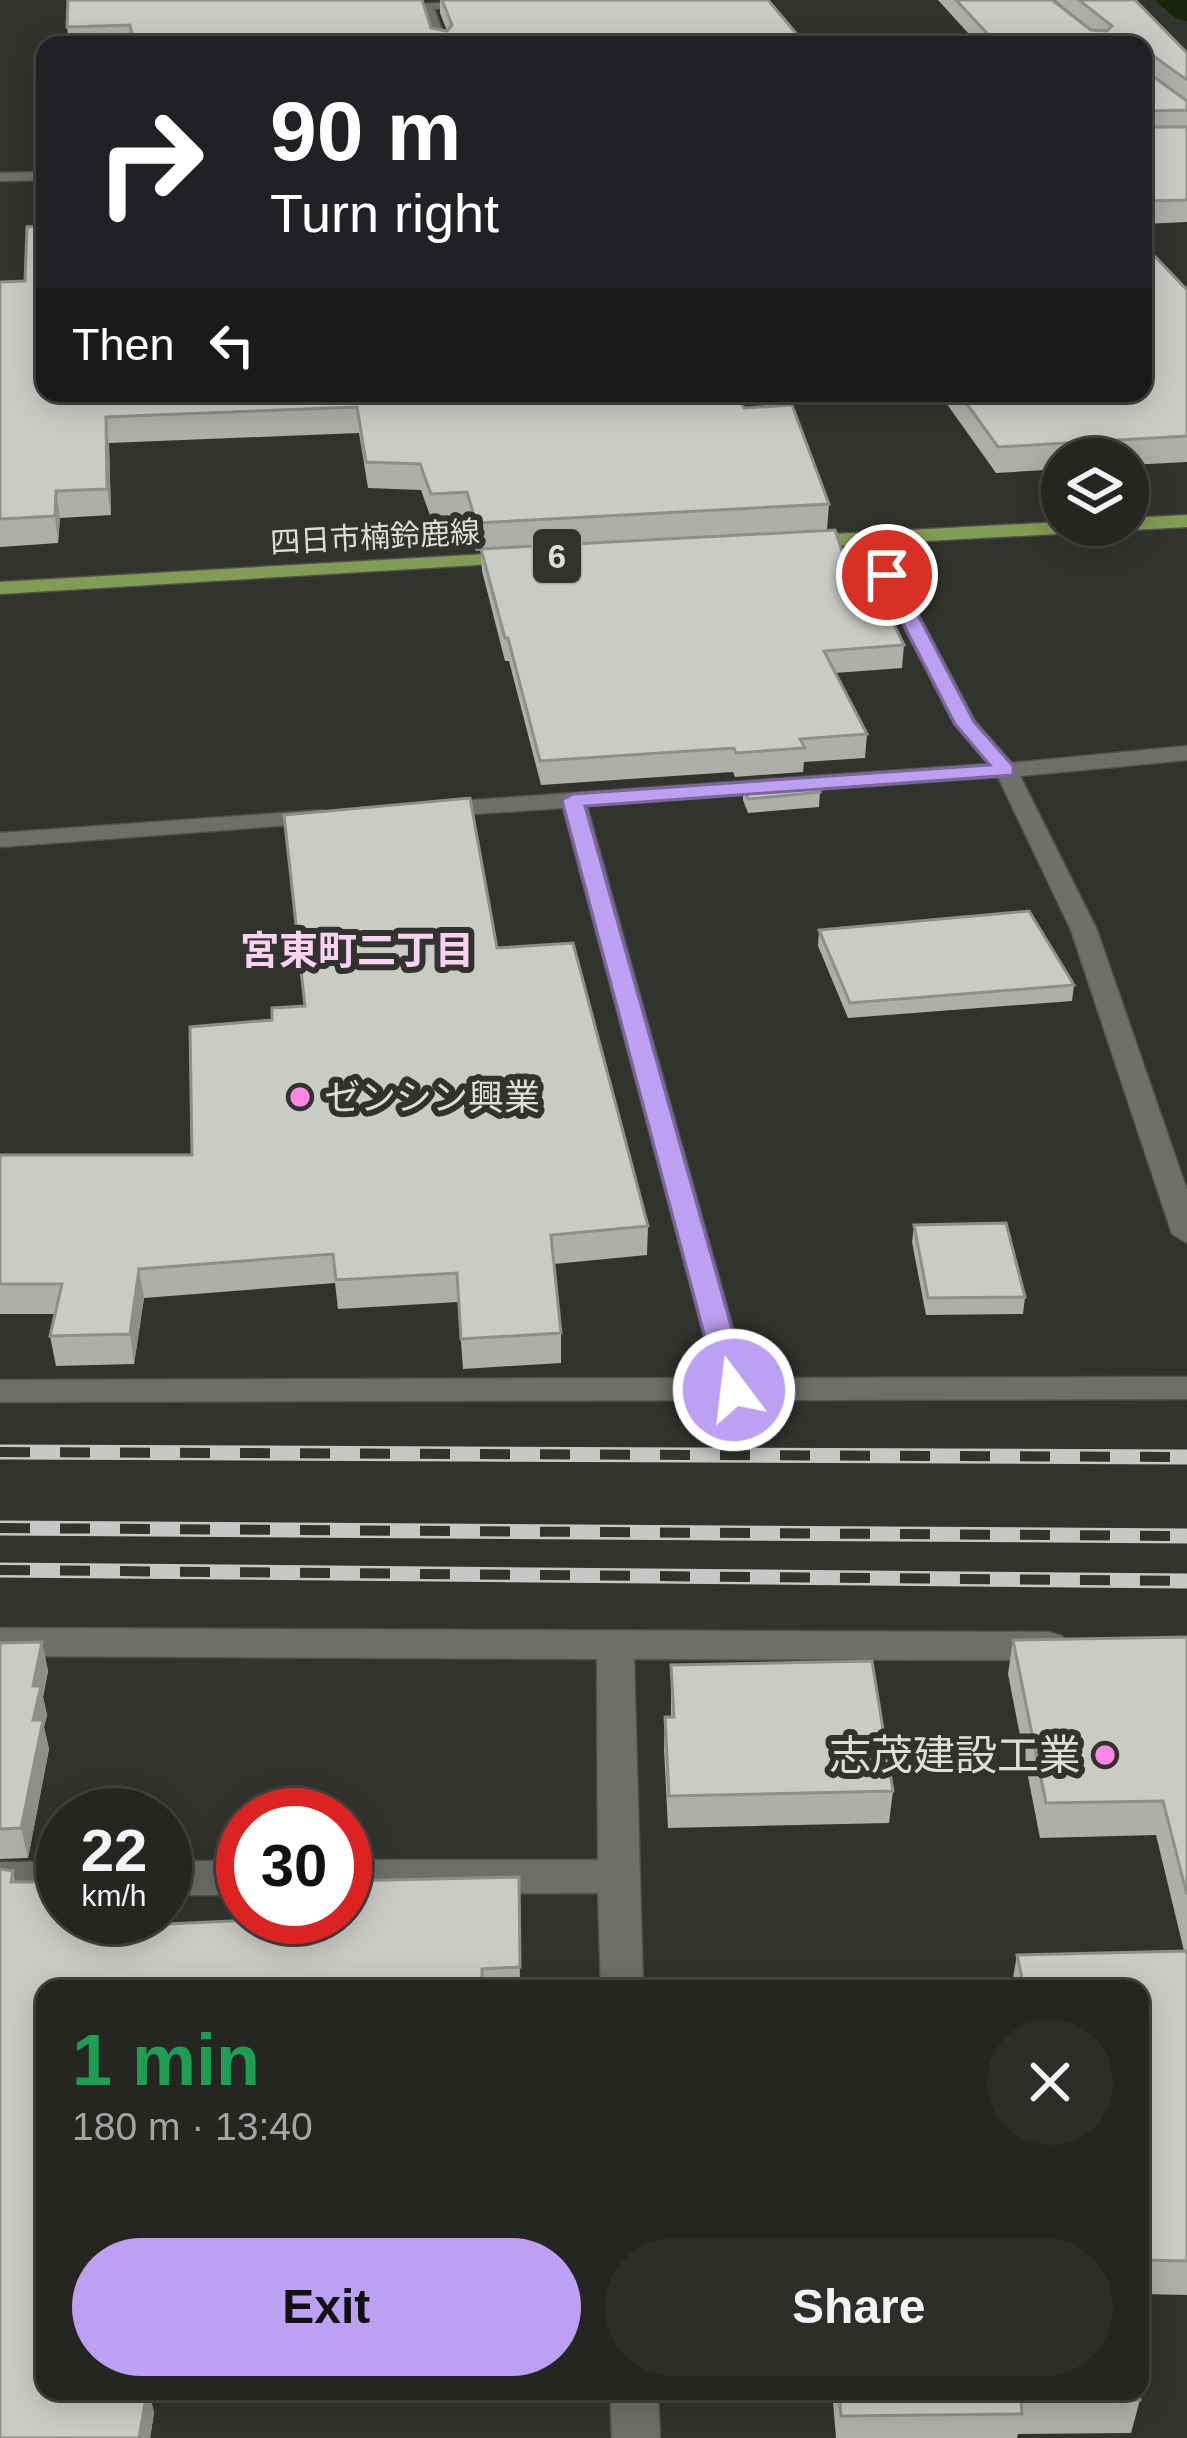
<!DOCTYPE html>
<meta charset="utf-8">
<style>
:root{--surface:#252622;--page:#2d2e2a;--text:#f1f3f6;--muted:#a3a5a5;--line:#424340;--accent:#bca0f2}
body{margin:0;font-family:Helvetica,"Noto Sans JP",sans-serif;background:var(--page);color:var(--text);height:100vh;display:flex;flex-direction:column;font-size:45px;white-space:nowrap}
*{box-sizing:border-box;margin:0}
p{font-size:39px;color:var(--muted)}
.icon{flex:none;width:66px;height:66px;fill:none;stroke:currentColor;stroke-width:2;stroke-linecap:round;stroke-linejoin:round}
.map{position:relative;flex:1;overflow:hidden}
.side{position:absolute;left:36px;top:1980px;width:1113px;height:420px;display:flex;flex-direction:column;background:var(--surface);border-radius:24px;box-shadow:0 6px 30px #0003,0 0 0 3px var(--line)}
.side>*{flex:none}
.top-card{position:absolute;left:36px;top:36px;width:1116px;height:366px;border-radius:24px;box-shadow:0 6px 30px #0003,0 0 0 3px var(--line);background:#202124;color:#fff;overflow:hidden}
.fabs{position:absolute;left:1041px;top:438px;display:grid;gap:24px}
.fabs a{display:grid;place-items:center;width:108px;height:108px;border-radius:50%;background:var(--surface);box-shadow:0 6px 30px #0003,0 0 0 3px var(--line);font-size:60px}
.speed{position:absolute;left:36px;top:1788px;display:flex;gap:24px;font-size:60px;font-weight:700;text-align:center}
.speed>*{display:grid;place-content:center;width:156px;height:156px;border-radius:50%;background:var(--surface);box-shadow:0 6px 30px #0003,0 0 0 3px var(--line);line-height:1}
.speed small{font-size:30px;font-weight:400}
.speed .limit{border:18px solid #d22;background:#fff;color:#111}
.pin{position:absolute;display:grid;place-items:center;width:102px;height:102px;color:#fff;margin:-51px;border:6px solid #fff;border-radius:50%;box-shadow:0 3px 12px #0007}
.me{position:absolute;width:132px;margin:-66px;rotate:345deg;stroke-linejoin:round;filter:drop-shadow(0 0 9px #0008)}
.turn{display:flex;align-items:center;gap:42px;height:252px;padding:0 36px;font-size:54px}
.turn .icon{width:156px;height:156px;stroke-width:2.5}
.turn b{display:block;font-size:84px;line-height:102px}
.then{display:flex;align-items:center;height:114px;padding:0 36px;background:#0003;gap:24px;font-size:45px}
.round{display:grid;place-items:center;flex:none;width:126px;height:126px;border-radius:63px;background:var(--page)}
.headline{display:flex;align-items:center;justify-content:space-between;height:204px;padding:0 36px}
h1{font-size:72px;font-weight:600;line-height:90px;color:#1e9e55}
.action{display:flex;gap:24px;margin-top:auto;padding:24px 36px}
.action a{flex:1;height:138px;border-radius:72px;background:var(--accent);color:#111;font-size:48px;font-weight:600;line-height:138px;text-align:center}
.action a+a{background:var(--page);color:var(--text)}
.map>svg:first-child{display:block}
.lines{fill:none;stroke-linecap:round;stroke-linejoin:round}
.canal{fill:#1b250b;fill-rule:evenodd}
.minor-casing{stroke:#50514d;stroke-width:3}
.major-casing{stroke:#50514d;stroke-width:3}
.minor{fill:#6d6f6a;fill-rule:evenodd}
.major{fill:#839c54;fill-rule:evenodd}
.rail-casing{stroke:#c7c8c5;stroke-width:15}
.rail{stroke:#31332e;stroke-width:10;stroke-dasharray:30;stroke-linecap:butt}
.wall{fill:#adafaa}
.shaded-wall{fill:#8d8f8b}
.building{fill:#c9ccc6;stroke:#8d8f8b;stroke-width:3}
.route{fill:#bca0f2;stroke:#7a689d;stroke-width:3}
.poi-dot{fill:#fd86e2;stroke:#31332e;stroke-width:4.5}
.labels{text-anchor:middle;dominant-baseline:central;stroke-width:12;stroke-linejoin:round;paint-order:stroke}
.far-street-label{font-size:30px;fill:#dedfdc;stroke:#31332e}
.shield{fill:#31332e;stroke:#aaaba8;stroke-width:3}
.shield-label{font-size:33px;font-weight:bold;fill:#dedfdc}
.poi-label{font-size:36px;fill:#dedfdc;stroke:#31332e;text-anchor:start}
.neighbourhood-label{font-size:39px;font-weight:bold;fill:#fbd2f0;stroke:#31332e}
.near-poi-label{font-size:42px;fill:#dedfdc;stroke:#31332e;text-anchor:end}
</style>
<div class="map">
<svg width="1187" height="2438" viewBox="0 0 1187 2438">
<rect width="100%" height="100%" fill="#31332e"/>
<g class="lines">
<path class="canal" d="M1155,0H1187V21L1175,18Z"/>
<g class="minor-casing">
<path id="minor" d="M489,0L504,3L434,9L448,45H436L423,4Z
M45,172V180L0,181V173Z
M868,532L878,538L975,721L1012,763L1187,746V760L1020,776L1097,930L1187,1190V1243L1172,1234L1071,930L998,777L587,806L747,1378L1187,1377V1399L0,1402V1380L715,1378L563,808L431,817L419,810L431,803L988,764L954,724L858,538Z
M323,810L335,817L331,822L0,847V833Z
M0,1628L1049,1632L1062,1636L1067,1646L1062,1656L1049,1660L634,1659L643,1989H601L598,1893L345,1894V1860H598L597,1659L0,1656Z
M165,1861H243V1895H165Z
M0,1862H63V1896H0Z
M610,2391H658L660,2438H612Z"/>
</g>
<g class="major-casing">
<path id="major" d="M1187,515V527L797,548L787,542L797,536L1062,522L1128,525V518Z
M521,552L528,554V562L0,594V582Z"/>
</g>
<use href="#minor" class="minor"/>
<use href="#major" class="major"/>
<g class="rail-casing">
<path id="rail" d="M0,1452L1187,1457
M0,1528L1187,1536
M0,1570L1187,1581"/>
</g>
<use href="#rail" class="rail"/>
</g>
<path class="wall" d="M68,0L431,28L447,31L440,13V0H442L806,45H69L67,27Z
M938,0H1052L1092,30L1055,0H1135L1187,53V222L1143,224V45H979Z
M0,285L744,408L829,504L827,530L904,645L902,668L835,673L867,734L865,758L804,762L803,772L735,777L733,772L541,785L509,661H505L482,571L481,550L476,551L468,519L432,521L421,490L368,488L359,433L109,443L111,515L60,518L58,543L0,547Z
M1187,290V462L1128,465V459H1062V469L996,473L939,393H1143Z
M743,785L820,792L819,807L748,813L743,800Z
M819,930L1074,985L1072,1001L848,1018L818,946Z
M497,948L648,1226L647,1255L554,1264L561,1333V1363L463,1369L458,1302L338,1309L335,1283L144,1298L134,1364L56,1366L50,1336L55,1314H0V1155H192L272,1020L304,1006Z
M914,1225L1025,1297L1023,1314L926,1315L912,1242Z
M1187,1637V2295L1140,2294V1989H1011L1017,1955L1184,1951L1156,1835L1040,1838L1008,1674L1013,1640Z
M42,1642L48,1671L43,1697L47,1715L44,1727L49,1749L28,1858L0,1859V1643Z
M671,1665L893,1791L889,1823L668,1828L664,1749L665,1717H671Z
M13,1871L15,1882L114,1926L253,1920L519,1877L520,1989H45V2391H149L154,2413L150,2438H0Z
M832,2391H1139L1140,2400L1131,2433L1018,2434L1017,2438H836Z"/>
<path class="shaded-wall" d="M1148,52L1146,71L1143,72V53Z
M106,417L109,443L111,515L107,489Z
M56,491L60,518L58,543L55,516Z
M139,1269L144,1298L134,1364L130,1334Z
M42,1642L48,1671L43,1697L47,1715L44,1727L49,1749L28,1858L21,1828L33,1720V1686Z
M104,1917H116L108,1956L102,1927Z
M147,2391H149L154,2413L150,2438H139Z"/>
<path class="building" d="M68,0H422L431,28L447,31L452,25L442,0H768L806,45H172L169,35L132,36L130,25L67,27Z
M956,0H1052L1091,30L1107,31L1112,26L1079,0H1135L1187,53V80L1148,52L1143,53V45H998Z
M1143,69L1187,101V110L1145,111L1143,124Z
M1143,127H1187V200L1143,201Z
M45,226V393H735L744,408L792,405L829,504L476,523L467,492L431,494L420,464L366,462L357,407L106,417L107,489L56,491L55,516L0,519V282L25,281L27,227Z
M1143,244L1187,290V436L998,447L959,393H1143Z
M835,530L844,557L861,556L904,645L824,651L867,734L800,739L805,748L736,753L734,748L540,761L508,638H505L481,549Z
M814,780L820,792L748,799L743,785Z
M470,798L497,948L573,943L648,1226L551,1235L561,1333L461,1339L457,1273L336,1280L333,1254L139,1269L130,1334L50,1336L62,1284H0V1155H192L190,1027L272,1020V1008L305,1006L284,815Z
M1029,911L1074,985L850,1003L819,930Z
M1006,1223L1025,1297L928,1298L914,1225Z
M1187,1637V1895L1163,1801L1046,1803L1013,1640Z
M42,1642L33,1686H41L33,1720H43L21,1828L0,1829V1643Z
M872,1661L893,1791L669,1796L665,1717H674L671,1665Z
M0,1869L13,1871L11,1882H63V1917H104L102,1927L253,1920V1917H345V1881L519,1877L520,1967L482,1969V1989H45V2391H147L139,2438H0Z
M1187,1951V2261L1140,2260V1989H1014L1013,1984L1023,1983L1017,1955Z
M839,2391H1139L1140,2400L1021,2401L1022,2414L841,2416Z"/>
<path class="route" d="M887,570L897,575L974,722L1013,766V775L585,806L749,1390L734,1400L719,1390L562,800L573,794L990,765L955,724L878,575Z"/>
<g class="poi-dot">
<circle cx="300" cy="1097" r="12"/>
<circle cx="1105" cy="1755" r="12"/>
</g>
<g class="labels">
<g class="far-street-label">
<text transform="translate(375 537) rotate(-3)">四日市楠鈴鹿線</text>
</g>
<rect class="shield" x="533" y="529" width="48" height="54" rx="9"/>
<g class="shield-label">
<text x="557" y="556">6</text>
</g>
<g class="poi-label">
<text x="324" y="1097">ゼンシン興業</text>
</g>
<g class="neighbourhood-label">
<text x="357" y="950">宮東町二丁目</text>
</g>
<g class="near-poi-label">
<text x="1081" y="1755">志茂建設工業</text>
</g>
</g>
</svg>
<div class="fabs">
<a><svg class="icon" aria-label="layers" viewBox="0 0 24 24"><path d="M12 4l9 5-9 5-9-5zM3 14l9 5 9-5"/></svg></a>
</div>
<div class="speed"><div>22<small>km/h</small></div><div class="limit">30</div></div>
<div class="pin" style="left:887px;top:575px;background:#d93025"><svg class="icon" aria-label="arrive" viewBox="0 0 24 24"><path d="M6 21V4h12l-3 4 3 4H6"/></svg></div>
<svg class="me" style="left:734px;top:1390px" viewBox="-20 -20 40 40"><circle r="17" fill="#bca0f2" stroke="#fff" stroke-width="3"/><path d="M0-11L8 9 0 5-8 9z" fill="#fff"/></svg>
<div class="top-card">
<div class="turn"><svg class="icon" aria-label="right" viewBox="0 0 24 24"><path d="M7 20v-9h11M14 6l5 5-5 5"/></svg><div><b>90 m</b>Turn right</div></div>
<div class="then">Then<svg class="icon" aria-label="left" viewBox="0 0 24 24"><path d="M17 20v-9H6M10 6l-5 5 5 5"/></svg></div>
</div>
<section class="side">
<div class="headline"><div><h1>1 min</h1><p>180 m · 13:40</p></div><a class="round"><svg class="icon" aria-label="close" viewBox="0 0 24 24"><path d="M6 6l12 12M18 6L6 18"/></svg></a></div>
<div class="action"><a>Exit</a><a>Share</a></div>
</section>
</div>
